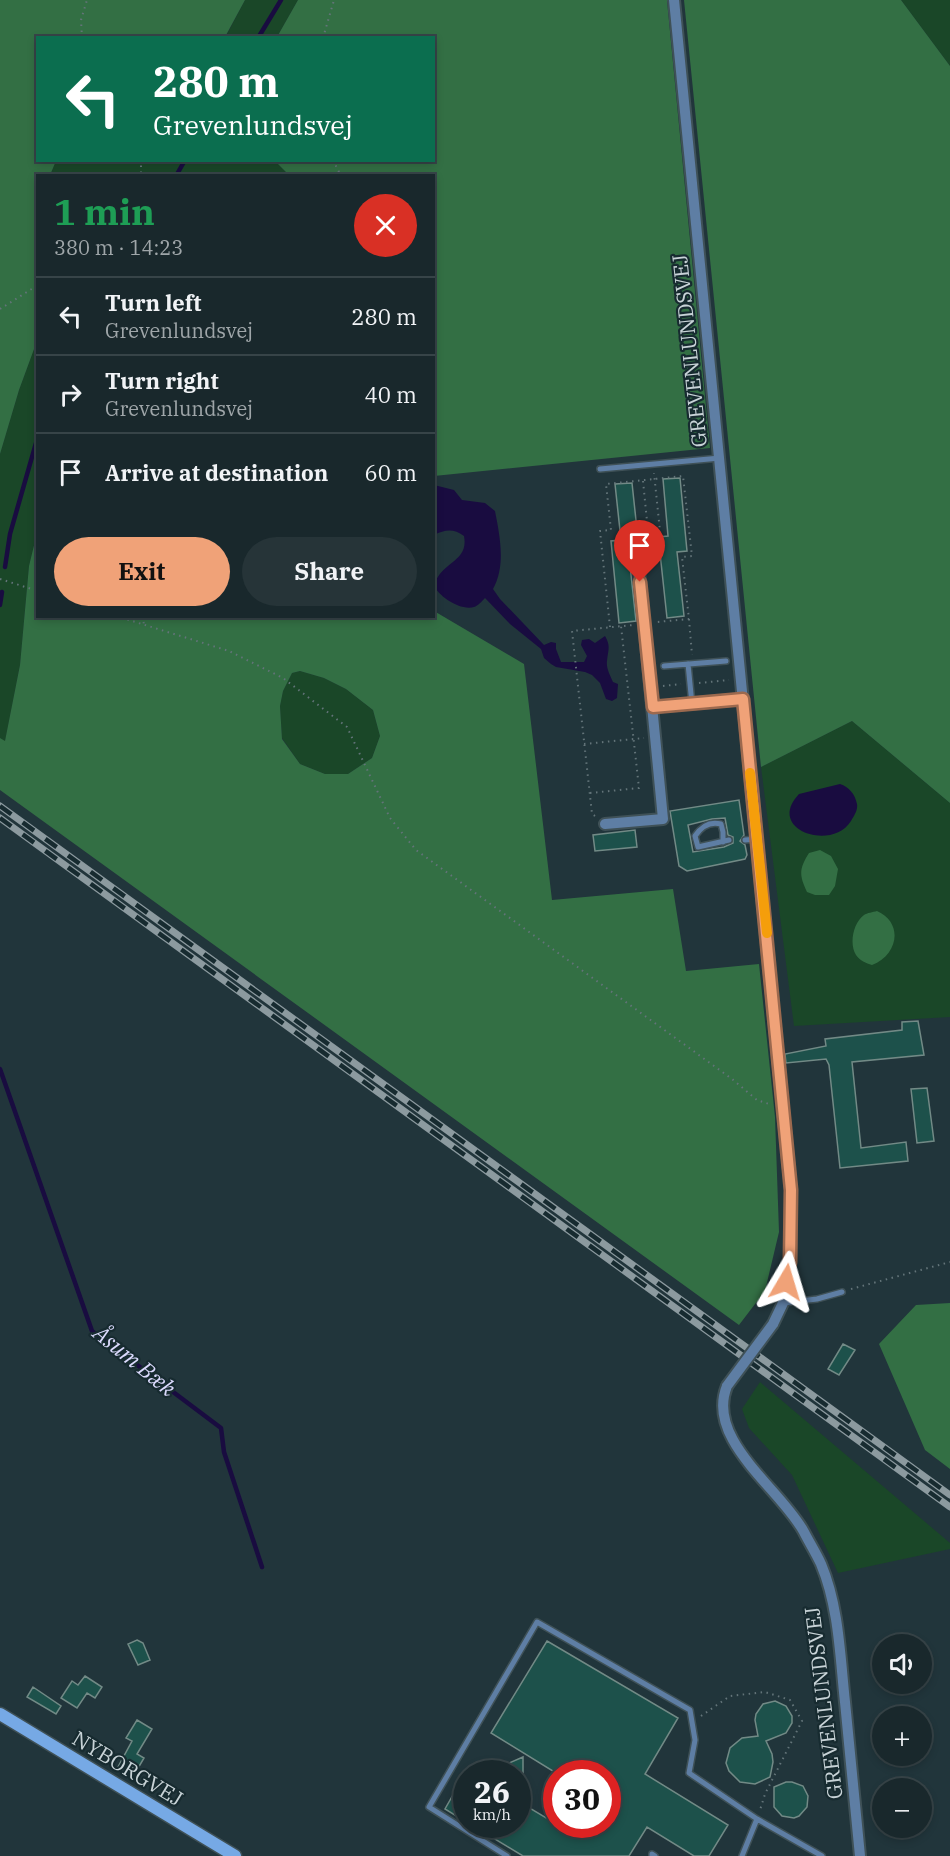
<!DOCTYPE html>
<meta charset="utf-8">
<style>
:root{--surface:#19282c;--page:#263438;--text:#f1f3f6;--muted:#9fa6a9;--line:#374448;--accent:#f0a278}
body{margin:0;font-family:"IBM Plex Serif",serif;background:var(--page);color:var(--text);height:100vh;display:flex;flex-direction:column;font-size:22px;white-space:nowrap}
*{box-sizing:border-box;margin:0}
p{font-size:20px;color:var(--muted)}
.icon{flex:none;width:33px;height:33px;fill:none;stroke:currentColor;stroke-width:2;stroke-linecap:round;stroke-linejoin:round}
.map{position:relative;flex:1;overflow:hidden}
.drawer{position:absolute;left:36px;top:174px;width:399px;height:444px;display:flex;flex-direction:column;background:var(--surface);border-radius:0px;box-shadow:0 3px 9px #0003,0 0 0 2px var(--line)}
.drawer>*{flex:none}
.banner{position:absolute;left:36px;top:36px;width:399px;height:126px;border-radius:0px;box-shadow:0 3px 9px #0003,0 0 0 2px var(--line);background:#0b6e4f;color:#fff;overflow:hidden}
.buttons{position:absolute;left:872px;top:1634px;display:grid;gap:12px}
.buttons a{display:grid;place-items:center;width:60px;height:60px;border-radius:50%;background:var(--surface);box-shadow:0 3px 9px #0003,0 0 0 2px var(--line);font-size:30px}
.speed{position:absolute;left:453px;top:1760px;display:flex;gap:12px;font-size:30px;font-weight:700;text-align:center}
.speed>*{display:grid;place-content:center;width:78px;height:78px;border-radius:50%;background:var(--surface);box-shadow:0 3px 9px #0003,0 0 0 2px var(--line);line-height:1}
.speed small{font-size:15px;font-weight:400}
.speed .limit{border:9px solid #d22;background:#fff;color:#111}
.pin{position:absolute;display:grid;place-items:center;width:51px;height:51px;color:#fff;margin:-62px -26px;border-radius:50% 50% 50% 0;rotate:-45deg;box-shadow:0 0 6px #0007}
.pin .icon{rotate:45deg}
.me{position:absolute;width:66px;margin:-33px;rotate:7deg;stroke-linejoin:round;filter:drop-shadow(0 0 4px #0008)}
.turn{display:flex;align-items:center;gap:21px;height:126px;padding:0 18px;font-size:27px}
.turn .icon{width:78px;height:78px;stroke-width:2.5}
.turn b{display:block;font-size:42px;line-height:51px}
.round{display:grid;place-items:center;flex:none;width:63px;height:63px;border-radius:32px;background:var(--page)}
.overview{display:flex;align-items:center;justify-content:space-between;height:102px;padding:0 18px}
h1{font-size:36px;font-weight:700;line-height:45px;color:#1e9e55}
.action{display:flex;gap:12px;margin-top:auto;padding:12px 18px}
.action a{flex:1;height:69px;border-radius:36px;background:var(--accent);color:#111;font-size:24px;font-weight:700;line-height:69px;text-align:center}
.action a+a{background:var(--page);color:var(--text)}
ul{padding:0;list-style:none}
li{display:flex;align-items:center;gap:18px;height:78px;padding:0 18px;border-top:2px solid var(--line)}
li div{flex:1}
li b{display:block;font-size:22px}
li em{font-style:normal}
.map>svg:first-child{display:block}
.green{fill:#1a4728}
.forest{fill:#336f44;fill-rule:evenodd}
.water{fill:#190c40}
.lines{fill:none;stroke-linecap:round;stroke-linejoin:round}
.stream{stroke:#190c40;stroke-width:4.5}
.building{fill:#1d514b;stroke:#728a86;stroke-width:1.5;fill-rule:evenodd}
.service-casing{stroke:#3f5157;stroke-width:8}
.minor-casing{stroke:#3f5157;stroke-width:14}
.secondary-casing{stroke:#3f5157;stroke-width:15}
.path{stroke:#637479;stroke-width:2;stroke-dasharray:1.5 4.5;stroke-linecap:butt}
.service{stroke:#5e7ea4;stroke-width:5}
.minor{stroke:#5e7ea4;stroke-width:10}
.secondary{stroke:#76a9e5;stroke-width:12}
.rail-casing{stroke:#8c9a9f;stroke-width:7}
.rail{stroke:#172b30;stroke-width:4.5;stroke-dasharray:14;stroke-linecap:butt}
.minor-bridge-casing{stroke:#3f5157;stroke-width:14;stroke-linecap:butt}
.minor-bridge{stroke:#5e7ea4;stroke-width:10}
.route-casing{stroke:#9c694e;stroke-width:15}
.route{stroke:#f0a278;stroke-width:10}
.slow{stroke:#f59e0b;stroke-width:10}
.labels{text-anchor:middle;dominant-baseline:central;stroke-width:4.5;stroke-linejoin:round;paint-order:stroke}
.street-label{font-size:21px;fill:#c8d3d7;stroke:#172b30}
.water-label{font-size:22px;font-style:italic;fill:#dbdafd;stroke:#172b30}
</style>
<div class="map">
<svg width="950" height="1856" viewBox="0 0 950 1856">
<rect width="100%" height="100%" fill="#21353b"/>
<path class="green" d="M245,0H298L277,37L225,38Z
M901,0H950V66Z
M56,160L275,161L289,175L50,176Z
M37,341V533L29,566L20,665L5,742L0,738V454L19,390Z
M300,671L324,678L346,689L373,710L380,736L372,758L348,774H325L300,764L282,738L280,706L283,691L292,673Z
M852,721L950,803V1017L794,1026L761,767Z
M760,1382L950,1543V1549L838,1573L792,1475L749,1428L742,1409Z"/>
<path class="forest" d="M0,0H245L225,37L38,38V160L56,161L50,175L38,176L37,341L19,390L0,454Z
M298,0H667L710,448L434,476V176L289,175L275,161L434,160V38L277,37Z
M684,0H901L950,66V803L852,721L761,767Z
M37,533L38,616H434V611L524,664L552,900L673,889L686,971L759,964L775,1117L779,1232L765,1291L739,1325L0,790V738L5,741L20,665L29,566ZM300,671L324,678L346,689L373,710L380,736L372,758L348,774H325L300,764L282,739L280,706L283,691L292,673Z
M820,850L831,856L838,869L835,886L829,895H815L807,892C799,875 799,869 809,853Z
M877,911C904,923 898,955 872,965C866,963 860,961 856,955C849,944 853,923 864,915C867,913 873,912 877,911Z
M950,1303V1469L925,1450L879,1344L916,1305Z"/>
<path class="water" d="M434,485L454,490L462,500L485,503L495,511C500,537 506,565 493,589L500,599L544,645L551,642L556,643V649L561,662H584L587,656L581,645L582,640L589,639L595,643L605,636C611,646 608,650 607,661C606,668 610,675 613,682L618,684L617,698L612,701L606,699L600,683L592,675L585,672L556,667L551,664L544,658L541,649L510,624L485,598C482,601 478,606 474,607C460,611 438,596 434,585C442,561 469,562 464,536C453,528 445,530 434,535Z
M840,784C849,787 855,794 857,804C858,810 854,816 851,821C832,852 765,830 799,794Z"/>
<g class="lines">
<path class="stream" d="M258,38L281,0
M176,176L185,160
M5,567L10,534L38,436
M0,605L2,592
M0,1069L92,1331L221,1428L224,1452L262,1567"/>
</g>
<path class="building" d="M680,478L687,551L677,552L684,616L667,618L660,553L637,554L629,556L636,621L619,623L611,541L621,540L615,484L632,483L638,539L668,536L663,479Z
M739,800L744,835L740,841L745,845L747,855L745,859L687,871L679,866L670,811ZM725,818L728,835L733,837V843L724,847L693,852L688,825L712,819Z
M635,830L637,847L595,851L593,835Z
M918,1021L924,1055L852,1062L861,1148L906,1142L908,1161L840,1168L829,1065L826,1059L786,1063L785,1054L826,1046L825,1039L902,1030V1022Z
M927,1088L934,1141L917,1143L911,1089Z
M843,1344L855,1350L839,1375L828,1369Z
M137,1640L143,1643L150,1660L138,1665L128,1644Z
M547,1641L678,1718L645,1774L728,1825L709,1856H694L647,1827L629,1856H523L470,1824H518V1801L568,1831L572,1824H608V1773H556L491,1733Z
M85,1676L102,1687L95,1698L87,1693L77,1708L61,1698L72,1681L78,1685Z
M33,1687L61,1706L56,1714L27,1697Z
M775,1701L786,1706L792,1716V1723L786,1733L766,1741L772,1754L773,1762L770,1777L755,1784L740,1782L729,1771L726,1763L730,1748L742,1738L758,1736L755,1720L756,1714L763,1704Z
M137,1720L152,1729L137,1754L144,1758L137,1770L130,1766L126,1772L118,1767L132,1741L126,1738Z
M523,1757V1773H486Z
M466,1772V1822L445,1809Z
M786,1782H792L803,1786L808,1796L807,1807L799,1816L794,1818L782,1816L774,1807V1787Z"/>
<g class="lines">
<g class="service-casing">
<path id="service" d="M600,469L720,458
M688,664L692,704
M664,666L726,661
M745,840L757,839
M723,842V832L721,824C710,821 701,827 695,836L698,847L729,840
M783,1303L817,1299L842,1292
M507,1856L429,1807L537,1622L690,1710L695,1740L689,1773L757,1819L822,1856
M652,1856V1854L655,1856
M742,1856L757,1819"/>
</g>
<g class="minor-casing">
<path id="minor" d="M674,0L791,1190L790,1262L783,1303L773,1324
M653,707L743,699
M605,824L663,819L638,561
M727,1386C705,1440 781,1489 804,1532C809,1542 816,1553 821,1564C839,1607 840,1656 845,1702C850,1753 855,1805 860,1856"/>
</g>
<g class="secondary-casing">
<path id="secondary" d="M0,1714L235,1856"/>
</g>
<path class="path" d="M82,38L81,20L87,0
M323,38L334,0
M139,160L141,164V176
M333,160L341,176
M0,309L38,285
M643,481L648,531H660L654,473
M0,579L38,591
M116,616L229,651L283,678L347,727L390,818L416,850L732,1079L757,1100L769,1104
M143,616L144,626
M689,619L692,655
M610,627L600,531L611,530L606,484L683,476L692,556L682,557L689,619L657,622
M699,683L729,680
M663,686L681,684
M584,744L644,738
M590,793L639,788L621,626
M595,816L592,814L572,631L633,625
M851,1289L950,1262
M701,1716L730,1696L765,1692L790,1700L802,1721L765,1794L760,1810"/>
<use href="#service" class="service"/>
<use href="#minor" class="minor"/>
<use href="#secondary" class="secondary"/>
<g class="rail-casing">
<path id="rail" d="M0,806L950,1495
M0,818L950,1507"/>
</g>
<use href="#rail" class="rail"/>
<g class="minor-bridge-casing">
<path id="minor-bridge" d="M727,1386L773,1324"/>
</g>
<use href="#minor-bridge" class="minor-bridge"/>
</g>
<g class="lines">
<g class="route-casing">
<path id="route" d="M640,582L653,707L743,699L791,1190L790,1262L786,1282"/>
</g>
<use href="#route" class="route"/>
<path class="slow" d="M750,773L767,933"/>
</g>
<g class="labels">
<g class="street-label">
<text transform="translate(689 351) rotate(-96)">GREVENLUNDSVEJ</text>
<text transform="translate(823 1703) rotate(-97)">GREVENLUNDSVEJ</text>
<text transform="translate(128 1768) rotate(31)">NYBORGVEJ</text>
</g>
<g class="water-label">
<text transform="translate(135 1360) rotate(39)">Åsum Bæk</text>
</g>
</g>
</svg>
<div class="buttons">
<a><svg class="icon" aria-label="sound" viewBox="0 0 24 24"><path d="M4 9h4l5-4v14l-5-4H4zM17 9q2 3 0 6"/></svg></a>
<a>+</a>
<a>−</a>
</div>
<div class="speed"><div>26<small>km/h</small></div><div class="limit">30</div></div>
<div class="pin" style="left:640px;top:582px;background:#d93025"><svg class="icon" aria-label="arrive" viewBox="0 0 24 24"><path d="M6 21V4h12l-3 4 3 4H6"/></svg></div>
<svg class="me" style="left:786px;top:1282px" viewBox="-20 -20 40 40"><path d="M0-17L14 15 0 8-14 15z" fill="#f0a278" stroke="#fff" stroke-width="4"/></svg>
<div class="banner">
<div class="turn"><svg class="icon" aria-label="left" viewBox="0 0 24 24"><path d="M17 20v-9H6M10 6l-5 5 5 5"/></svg><div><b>280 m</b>Grevenlundsvej</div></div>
</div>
<section class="drawer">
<div class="overview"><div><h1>1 min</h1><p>380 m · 14:23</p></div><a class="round" style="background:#d93025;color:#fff"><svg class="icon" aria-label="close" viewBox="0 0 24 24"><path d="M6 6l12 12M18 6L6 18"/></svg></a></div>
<ul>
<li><svg class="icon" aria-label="left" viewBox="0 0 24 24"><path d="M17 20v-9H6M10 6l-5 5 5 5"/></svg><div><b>Turn left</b><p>Grevenlundsvej</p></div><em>280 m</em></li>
<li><svg class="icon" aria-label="right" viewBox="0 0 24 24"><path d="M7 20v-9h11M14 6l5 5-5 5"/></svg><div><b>Turn right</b><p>Grevenlundsvej</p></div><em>40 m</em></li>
<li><svg class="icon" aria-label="arrive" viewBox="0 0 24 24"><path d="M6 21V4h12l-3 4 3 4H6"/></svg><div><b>Arrive at destination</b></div><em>60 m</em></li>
</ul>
<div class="action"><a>Exit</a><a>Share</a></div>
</section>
</div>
